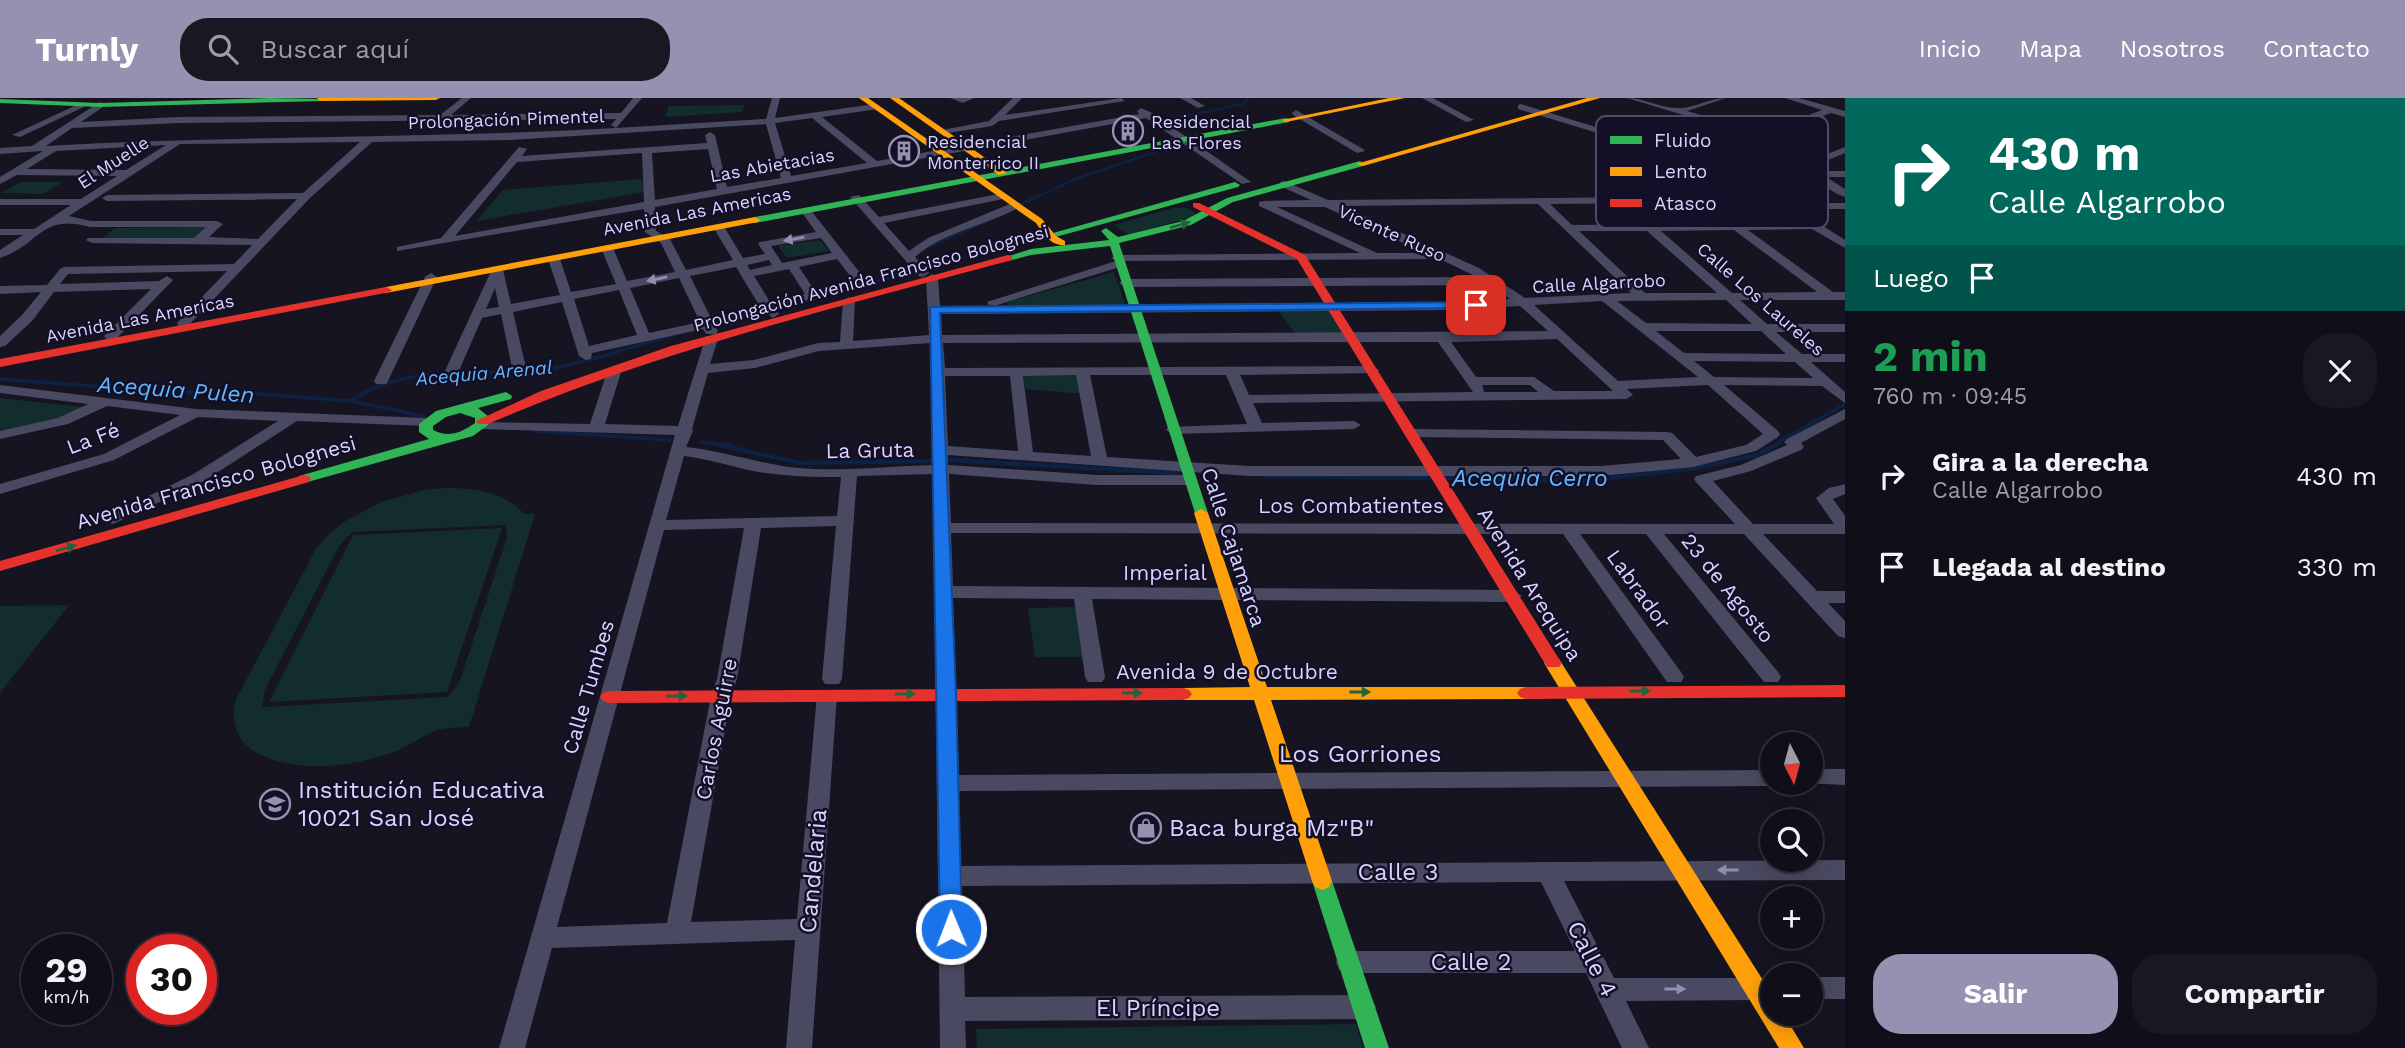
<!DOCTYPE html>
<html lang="es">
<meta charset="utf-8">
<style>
:root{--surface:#100f19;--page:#191822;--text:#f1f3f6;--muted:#9c9ca2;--line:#302f38;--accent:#9591b1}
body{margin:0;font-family:"Work Sans",sans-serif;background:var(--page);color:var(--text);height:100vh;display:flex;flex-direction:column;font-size:26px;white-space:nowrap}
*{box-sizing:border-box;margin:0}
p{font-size:23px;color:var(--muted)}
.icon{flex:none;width:38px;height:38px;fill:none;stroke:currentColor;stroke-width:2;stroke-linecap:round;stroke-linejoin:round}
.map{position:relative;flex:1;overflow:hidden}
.side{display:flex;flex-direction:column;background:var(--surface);width:560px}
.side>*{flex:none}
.hud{background:#00695c;color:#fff;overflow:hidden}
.needle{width:46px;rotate:174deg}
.buttons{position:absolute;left:1760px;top:634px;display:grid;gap:14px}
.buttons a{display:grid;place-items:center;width:63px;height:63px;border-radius:50%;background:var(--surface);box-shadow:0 4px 18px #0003,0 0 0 2px var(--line);font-size:35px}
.speed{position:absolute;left:21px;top:836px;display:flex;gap:14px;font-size:35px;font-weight:700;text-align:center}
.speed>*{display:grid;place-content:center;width:91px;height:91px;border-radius:50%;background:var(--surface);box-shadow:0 4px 18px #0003,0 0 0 2px var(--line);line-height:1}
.speed small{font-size:18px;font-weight:400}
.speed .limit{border:10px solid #d22;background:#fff;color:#111}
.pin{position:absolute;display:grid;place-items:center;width:60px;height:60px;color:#fff;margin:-30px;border-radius:14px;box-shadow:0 4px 10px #0006}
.me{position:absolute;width:77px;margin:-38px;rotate:359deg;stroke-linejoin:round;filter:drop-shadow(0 0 5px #0008)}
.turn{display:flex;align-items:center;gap:24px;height:147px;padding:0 28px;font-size:32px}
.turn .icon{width:91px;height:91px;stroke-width:2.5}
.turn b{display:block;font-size:49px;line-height:60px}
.then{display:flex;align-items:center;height:66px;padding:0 28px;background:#0003;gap:14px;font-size:26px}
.round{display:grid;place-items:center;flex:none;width:74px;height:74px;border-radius:28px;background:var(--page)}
.head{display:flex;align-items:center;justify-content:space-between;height:119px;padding:0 28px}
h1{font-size:42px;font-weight:700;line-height:52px;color:#1e9e55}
.button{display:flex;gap:14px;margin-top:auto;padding:14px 28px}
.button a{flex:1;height:80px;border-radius:28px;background:var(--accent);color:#fff;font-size:28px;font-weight:700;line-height:80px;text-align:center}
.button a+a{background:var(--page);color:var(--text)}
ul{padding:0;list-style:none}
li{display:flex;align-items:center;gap:21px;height:91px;padding:0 28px}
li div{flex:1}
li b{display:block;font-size:26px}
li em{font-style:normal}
header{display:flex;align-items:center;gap:42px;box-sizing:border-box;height:98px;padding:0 35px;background:var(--accent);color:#fff}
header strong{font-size:33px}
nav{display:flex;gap:38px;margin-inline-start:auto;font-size:24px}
.search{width:490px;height:63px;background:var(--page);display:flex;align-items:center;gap:18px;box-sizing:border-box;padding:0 24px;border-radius:28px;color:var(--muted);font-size:26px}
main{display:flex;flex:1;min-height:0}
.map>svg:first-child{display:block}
.green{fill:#132c2d;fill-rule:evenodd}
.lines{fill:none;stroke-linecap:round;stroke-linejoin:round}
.stream-far2{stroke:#0d2144;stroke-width:2.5}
.stream-far1{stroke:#0d2144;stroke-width:3.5}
.stream{stroke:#0d2144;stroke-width:4.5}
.street{fill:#4a4962;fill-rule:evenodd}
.fast{fill:#30b455;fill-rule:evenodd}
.slow{fill:#ff9f0a;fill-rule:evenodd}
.jam{fill:#e5322d;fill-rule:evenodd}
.oneway{fill:#22623e}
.oneway2{fill:#928eb0}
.route{fill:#1a73e8;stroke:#114b97;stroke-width:2}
.labels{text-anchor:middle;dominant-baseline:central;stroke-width:5;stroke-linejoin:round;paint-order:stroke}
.far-street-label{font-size:18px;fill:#d9d4ff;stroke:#130f26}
.far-poi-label{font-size:18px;fill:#d9d4ff;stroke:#130f26;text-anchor:start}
.far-water-label{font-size:19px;font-style:italic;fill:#62b6ff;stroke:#130f26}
.street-label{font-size:21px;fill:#d9d4ff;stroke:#130f26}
.water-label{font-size:23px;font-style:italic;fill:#62b6ff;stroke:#130f26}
.near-street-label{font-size:24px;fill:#d9d4ff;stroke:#130f26}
.near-poi-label{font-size:24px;fill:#d9d4ff;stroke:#130f26;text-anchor:start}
.key{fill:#130f26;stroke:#4e4a67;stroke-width:2}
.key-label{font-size:19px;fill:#d9d4ff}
</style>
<header>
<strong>Turnly</strong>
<div class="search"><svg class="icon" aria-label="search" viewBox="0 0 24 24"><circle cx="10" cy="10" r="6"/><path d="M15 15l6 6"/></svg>Buscar aquí</div>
<nav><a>Inicio</a><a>Mapa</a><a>Nosotros</a><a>Contacto</a></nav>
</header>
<main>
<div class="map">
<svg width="1845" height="950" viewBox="0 0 1845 950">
<rect width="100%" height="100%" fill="#161421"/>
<path class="green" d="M745,7L742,14L665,19L669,8Z
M641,81L645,94L476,123L503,92Z
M20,84H63L43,96L1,95Z
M1173,110H1188L1198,117L1129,137L1113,127Z
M209,129L196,140L99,142L115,130Z
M820,142L829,153L787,160L778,148Z
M1114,174L1125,207H1009L1007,204Z
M1278,212H1332L1347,236L1296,237Z
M1079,276L1085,296L1026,291L1023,277Z
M0,300L84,309L56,322L0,333Z
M445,390C474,390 504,393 524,416H535L469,629C460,630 450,629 442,631C426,634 410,648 394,654C352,669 297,676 257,655C236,643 230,623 236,601L317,449L329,436L344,424L381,404L424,392ZM506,427L507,440L460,582L448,599L262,609L265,592L339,448L352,434Z
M502,430L447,594L269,604L353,437Z
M69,507L0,595V508Z
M1077,509L1087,559H1035L1028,510Z
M1356,926L1363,950H977L976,931Z"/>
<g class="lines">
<path class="stream-far2" d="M1165,26L1162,23L1243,6L1248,0
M1021,106L1076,81L1163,51
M928,149L994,120"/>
<path class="stream-far1" d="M804,203L899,177L907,166
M720,224L763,213
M0,281L168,294L248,295L351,303L423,318
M351,303C406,263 484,281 548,271C591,264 631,249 672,237
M535,333L670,342
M701,344L729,347
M1774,347L1845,306"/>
<path class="stream" d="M715,346L800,365L936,363
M950,362L1178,375
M1267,378L1430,380
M1446,380L1584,383L1696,370L1757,357L1777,346"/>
<path class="street" d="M462,0H471L451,17L621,15L633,0H642L616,30L766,21L772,0H780L775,20L875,6L879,9L878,11L822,19L877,63L1139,16L1137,13L1141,10L1152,15L1251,84L1242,86L1146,20L655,109L656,133L670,141L686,172L733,162L713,129L715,127H723L743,160L765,156L758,146L760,144L816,134L800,112L809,110L868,185L775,211L779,216L773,220L762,212L736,169L690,178L714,226L718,233L716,236H706L703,231L592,255L591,261L586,262L579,258L562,204L513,214L526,270L519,274L512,270L501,216L482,220L458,275L451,279L444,275L493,169L503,172L511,206L560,197L548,161L554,157L560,161L571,194L616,186L601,150L607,147L613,150L627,183L675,174L661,145L645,134L644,111L397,153V149L441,140L519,49L527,51L522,58L707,45L705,37L710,34L715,37L727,89L781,80L766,26L510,42L372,44L310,100L188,228H178L177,225L227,173L68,176L60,186L159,183L167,178L173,182L116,241H106L104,238L151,191L54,194L32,223L5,248L0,249V238L22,217L41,194L0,196V188L47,187L61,170L65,169L234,166L252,147L92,145L86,142L88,140H194L206,129H90C40,115 40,147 0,160V152L23,137H0V131H34L71,107H0V101H81L117,78L17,77L0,86V79L43,53L0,56V50L32,48L100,4L103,5V9L81,24L178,19L440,17ZM812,20L867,65L791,78L775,25ZM616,21L611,27L616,30C426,41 236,37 46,48L72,30L178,25ZM360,44L303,95L107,97L102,100L107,103L297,101L258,141L209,139L223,126L217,123H91L69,118L180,46ZM166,47L126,72L27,71L56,53ZM708,51L717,91L655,102L652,55ZM642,55L644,104L455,138L517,64ZM821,140L832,155L782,165L771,148ZM837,161L854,183L815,193L799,169ZM769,162L772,167L750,172L747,167ZM789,171L805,196L770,204L754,178ZM679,180L700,224L649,235L630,190ZM495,190L499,209L486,211ZM619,192L637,237L589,248L574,201Z
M950,0H974L963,5Z
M1013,0H1022L1005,17L1121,0L1125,3L999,23L992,28L942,36L937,33L989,23Z
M1180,0H1191L1205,8L1198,10Z
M1422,0H1433L1474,22L1466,24Z
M1627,0C1644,0 1660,10 1677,10C1693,11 1709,0 1726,0L1687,13L1762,35L1822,12L1785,0H1799L1845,13V19L1831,15L1752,45L1747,42L1753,38Z
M81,5L88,7L20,39L12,37Z
M1521,6L1729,70L1754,67L1778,59L1802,66L1845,49V55L1811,69L1816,73H1845V79H1826L1845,91V99C1822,91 1806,69 1781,66C1771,65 1750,74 1738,75L1785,105H1845V111H1796L1845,142V150L1812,131L1748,132L1833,194H1845V202H1740L1767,226H1845V234H1776L1802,256H1845V264H1811L1845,294V305L1822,288L1724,287L1778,333L1780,336L1778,339L1756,353L1693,369L1601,378H1249L948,357V367L1097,377H1190L1198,382L1190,387H1097L949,376L951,425L1735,426L1696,384L1694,381L1696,378L1741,367L1787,347L1784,344L1787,341L1845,311V321L1801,345L1804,349L1801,352L1751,373L1713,383L1753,426H1834L1816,400L1829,390L1845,386V396L1833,401L1845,418V436H1763L1817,493H1845V505H1828L1845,523V540L1838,538L1744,436H1664L1778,574L1781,579L1778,584H1764L1646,436H1580L1681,574L1684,579L1681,584H1667L1563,436L951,435L953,488L1513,492L1522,498L1513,504L1092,501L1105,579L1102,584H1088L1085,579L1074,501L953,500L959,677L1773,672V684L1781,686L1773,688L959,693L961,768L1845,762V782L1564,783L1614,880H1757L1766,883L1770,891L1766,899L1757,902L1626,903L1649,950H1622L1586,875H1348L1339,872L1336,864L1339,856L1348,853H1575L1541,784L962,788L965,899L1363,897L1372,901L1376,909L1372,917L1363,921L965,923L966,950H940L933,376L857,378L842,581L839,586H825L822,581L836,428L761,430L737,581L731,598L691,824L797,821L817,597L820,592H834L837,597L812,950H786L795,842L552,850L525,950H499L675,337L481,331L474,327L476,324L590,326L608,271L615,267L622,271L605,326L678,328L706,238H716L718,241L710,266L754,262L818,245L840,244L843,203L849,199L855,203L853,243L929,237L926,180L932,176L938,180L940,208L1451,204L1510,201L1488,187L1125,189L1119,185L1125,181L1477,179L1440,161L1123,163V168L997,207H989L987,204L1116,163L1111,160L1117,157L1360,155L1259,108V104L1263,103L1311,102L1280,88V84L1284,83L1328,102L1760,98L1717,71L1518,11V7ZM1770,104L1802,125L1572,127L1550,106ZM1538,106L1631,195L1525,200L1479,170L1342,108ZM1277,109H1325L1425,155H1377ZM1734,132L1817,194L1732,195L1661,133ZM1579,133H1647L1717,195H1645ZM1726,202L1752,226L1646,225L1617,203ZM1602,203L1698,279L1618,283L1534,207ZM1520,208L1548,233L942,237L941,216L1451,212ZM1656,233H1761L1786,256L1684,255ZM1557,241L1613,293H1554L1534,279H1476L1451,244ZM1438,244L1473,294L1249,297L1240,277L1377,275L1379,272L1372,268L945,270L943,245ZM930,245L933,367C892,368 837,374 798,370C760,366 724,353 686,349L693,333L692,331L708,275L755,270L819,253ZM1694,263L1795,264L1813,280L1714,279ZM1076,277L1091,358L1033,354L1023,278ZM1090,277H1226L1247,326L1168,329L1166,332L1173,336L1354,331L1361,327L1354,323L1262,325L1253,305L1626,301L1633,297L1627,291L1708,287L1763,336L1746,347L1696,359L1672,335L1667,334L1412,331L1405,335L1412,339L1663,342L1681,361L1601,368H1249L1107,359ZM945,278H1010L1018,353L948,348ZM1482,287H1530L1538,294H1484ZM684,358C708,361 730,368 753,373C783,378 811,379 841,379L837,418L666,422ZM744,430L717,581L711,598L667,825L557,829L664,432Z
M1296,12L1363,51L1365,53L1357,55L1293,17L1292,15Z
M1004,95L1009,98L1008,100L884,125L909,153L928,140L1012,105H1020V109C986,128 945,133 915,159L929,175L923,179L919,178L850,99L859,97L879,119Z
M431,175L437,179L388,283L386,286H376L374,283L425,179Z
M0,287L196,311L427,320L434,324L427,328L297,323L204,383L113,426L107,424L105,421L107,418L192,377L278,323L198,319L114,362L0,396V386L104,356L180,317L107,308L68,326L0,341V333L58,320L88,306L0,295Z
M1811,671H1845V687L1803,685L1811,684Z
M1811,879H1845V901H1811Z"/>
<path class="fast" d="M270,0L324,1L320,3L100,9L0,5V1L100,5Z
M1286,20L1290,22L1289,24L755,125L750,122L755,119Z
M1360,63L1364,66L1363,68L1233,104L1191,127L1119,145L1208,415L1206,418H1196L1110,148L1031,157L1008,163L1003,160L1031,151L1109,142L1101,133L1106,130L1118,139L1183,123L1227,100Z
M1235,84L1240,87L1238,89L1037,144L1028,142Z
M506,294L512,298L511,301L478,310L489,319L488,327L473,338L304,385L297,381L299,378L429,341L419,334V326L436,313ZM460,315L475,320V325C461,335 448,340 433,332V328L446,319Z
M1322,774L1329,777L1332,783L1389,950H1365L1312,783L1315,777Z"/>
<path class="slow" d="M317,0H440L436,2L320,3Z
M859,0H868L1042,121L1056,138L1065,143V147C1050,148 1043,135 1036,125Z
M890,0H899L1007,75L999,77Z
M1389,0H1405L1286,24L1282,22Z
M1587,0H1600L1363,68L1356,66Z
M755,119L760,122L758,124L386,195L380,192L386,189Z
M1201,411L1208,415L1267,589H1526L1532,591L1535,595L1532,599L1526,601L1271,602L1332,783L1329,789L1322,792L1315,789L1312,783L1254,602H1183L1177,600L1174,596L1177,592L1183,590L1250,589L1194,415Z
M1553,559L1559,561L1773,898V915H1783L1804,950H1779L1544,565L1547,561Z"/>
<path class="jam" d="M1193,105H1199L1305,157L1559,561L1562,565L1559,569H1547L1297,161L1193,109Z
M1008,157L1012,158V162C834,210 657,253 488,326H478L476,323L541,293L671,248Z
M386,189L392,192L390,194L0,269V261Z
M304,377L309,378L311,381L309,384L0,473V463Z
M1845,587V599L1526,601L1520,599L1517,595L1520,591L1526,589Z
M1183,590L1189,592L1192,596L1189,600L1183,602L609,605L603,603L600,599L603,595L609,593Z"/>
</g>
<defs><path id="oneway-solid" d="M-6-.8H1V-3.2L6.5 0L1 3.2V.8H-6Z" transform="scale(1.75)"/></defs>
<g class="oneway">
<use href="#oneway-solid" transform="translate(1180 127) rotate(-16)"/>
<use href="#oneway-solid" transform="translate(66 450) rotate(-16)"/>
<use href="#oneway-solid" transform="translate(1640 593)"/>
<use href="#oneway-solid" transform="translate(1360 594)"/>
<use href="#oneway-solid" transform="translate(1132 595)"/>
<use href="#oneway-solid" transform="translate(905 596) rotate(-1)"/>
<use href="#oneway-solid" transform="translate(677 598) rotate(-1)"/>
</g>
<g class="oneway2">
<use href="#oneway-solid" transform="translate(794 141) rotate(170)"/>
<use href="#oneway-solid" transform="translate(657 181) rotate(169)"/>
<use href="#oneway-solid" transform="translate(1728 772) rotate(180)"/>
<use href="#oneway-solid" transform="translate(1675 891)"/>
</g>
<path class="route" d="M1476,204L1482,207L1480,210L940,215L956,596L962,831L959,838L951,840L943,838L940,831L930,209Z"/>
<defs>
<g id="building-ring" transform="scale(1.575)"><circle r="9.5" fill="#130f26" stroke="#9591b1" stroke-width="1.5"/><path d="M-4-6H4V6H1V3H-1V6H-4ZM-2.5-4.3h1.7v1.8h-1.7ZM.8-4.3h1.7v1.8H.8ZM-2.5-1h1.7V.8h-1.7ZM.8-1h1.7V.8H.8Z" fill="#9591b1"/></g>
<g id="school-ring" transform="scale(1.575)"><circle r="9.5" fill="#130f26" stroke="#9591b1" stroke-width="1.5"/><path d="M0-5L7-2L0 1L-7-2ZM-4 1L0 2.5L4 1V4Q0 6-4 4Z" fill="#9591b1"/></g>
<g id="shop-ring" transform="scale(1.575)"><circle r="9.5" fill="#130f26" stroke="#9591b1" stroke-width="1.5"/><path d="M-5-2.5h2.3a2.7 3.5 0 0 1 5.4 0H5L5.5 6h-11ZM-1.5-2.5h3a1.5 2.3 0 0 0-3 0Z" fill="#9591b1"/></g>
</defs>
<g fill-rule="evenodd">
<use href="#building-ring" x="1128" y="33"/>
<use href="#building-ring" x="904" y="53"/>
<use href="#school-ring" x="275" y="706"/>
<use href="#shop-ring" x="1146" y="730"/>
</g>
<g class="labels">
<g class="far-street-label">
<text transform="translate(506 21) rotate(-2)">Prolongación Pimentel</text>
<text transform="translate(113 64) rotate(-33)">El Muelle</text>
<text transform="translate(772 67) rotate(-10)">Las Abietacias</text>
<text transform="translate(697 113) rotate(-11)">Avenida Las Americas</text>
<text transform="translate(1392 135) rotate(24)">Vicente Ruso</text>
<text transform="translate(871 180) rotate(-15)">Prolongación Avenida Francisco Bolognesi</text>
<text transform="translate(1599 185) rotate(-3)">Calle Algarrobo</text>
<text transform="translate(1761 201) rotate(41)">Calle Los Laureles</text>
<text transform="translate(140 220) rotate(-11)">Avenida Las Americas</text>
</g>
<g class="far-poi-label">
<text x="1151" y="23">Residencial<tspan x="1151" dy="21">Las Flores</tspan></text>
<text x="927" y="43">Residencial<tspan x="927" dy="21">Monterrico II</tspan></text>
</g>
<g class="far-water-label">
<text transform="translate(484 275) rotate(-5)">Acequia Arenal</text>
</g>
<g class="street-label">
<text transform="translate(93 340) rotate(-21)">La Fé</text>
<text transform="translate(870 352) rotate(-1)">La Gruta</text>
<text transform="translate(216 384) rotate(-16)">Avenida Francisco Bolognesi</text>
<text x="1351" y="407">Los Combatientes</text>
<text transform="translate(1234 449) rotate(72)">Calle Cajamarca</text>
<text x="1165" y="474">Imperial</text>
<text transform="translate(1530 486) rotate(58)">Avenida Arequipa</text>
<text transform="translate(1728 490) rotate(51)">23 de Agosto</text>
<text transform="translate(1639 491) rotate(54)">Labrador</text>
<text x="1227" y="573">Avenida 9 de Octubre</text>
<text transform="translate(588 589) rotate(-74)">Calle Tumbes</text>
<text transform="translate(716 631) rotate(-79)">Carlos Aguirre</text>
</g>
<g class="water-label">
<text transform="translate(176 292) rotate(4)">Acequia Pulen</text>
<text x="1530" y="380">Acequia Cerro</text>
</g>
<g class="near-street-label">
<text x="1360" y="656">Los Gorriones</text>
<text transform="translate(813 773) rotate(-85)">Candelaria</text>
<text x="1398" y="774">Calle 3</text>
<text transform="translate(1592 861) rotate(63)">Calle 4</text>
<text x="1471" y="864">Calle 2</text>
<text x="1158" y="910">El Príncipe</text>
</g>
<g class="near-poi-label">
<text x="298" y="692">Institución Educativa<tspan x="298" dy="28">10021 San José</tspan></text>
<text x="1169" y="730">Baca burga Mz"B"</text>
</g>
</g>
<rect x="1596" y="18" width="232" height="112" rx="10" class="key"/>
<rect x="1610" y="38" width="32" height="8" fill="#30b455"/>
<rect x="1610" y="69" width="32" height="9" fill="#ff9f0a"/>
<rect x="1610" y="101" width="32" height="8" fill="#e5322d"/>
<g class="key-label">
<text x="1654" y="49">Fluido</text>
<text x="1654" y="80">Lento</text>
<text x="1654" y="112">Atasco</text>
</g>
</svg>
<div class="buttons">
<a><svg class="needle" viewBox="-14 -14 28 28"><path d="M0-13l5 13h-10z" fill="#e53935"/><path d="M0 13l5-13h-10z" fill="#9c9ca2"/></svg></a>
<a><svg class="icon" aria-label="search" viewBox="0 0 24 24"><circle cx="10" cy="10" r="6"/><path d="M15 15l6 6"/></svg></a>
<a>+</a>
<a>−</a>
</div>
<div class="speed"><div>29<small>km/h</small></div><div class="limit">30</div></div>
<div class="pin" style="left:1476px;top:207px;background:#d93025"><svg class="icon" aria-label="arrive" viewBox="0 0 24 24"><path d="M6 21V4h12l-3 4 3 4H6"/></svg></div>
<svg class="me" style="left:951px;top:831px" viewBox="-20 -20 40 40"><circle r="17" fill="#1a73e8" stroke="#fff" stroke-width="3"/><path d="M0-11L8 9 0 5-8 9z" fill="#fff"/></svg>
</div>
<section class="side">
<div class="hud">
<div class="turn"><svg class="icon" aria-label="right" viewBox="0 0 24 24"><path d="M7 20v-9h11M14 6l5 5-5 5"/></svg><div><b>430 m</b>Calle Algarrobo</div></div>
<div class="then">Luego<svg class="icon" aria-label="arrive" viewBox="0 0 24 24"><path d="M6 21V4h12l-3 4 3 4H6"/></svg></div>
</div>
<div class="head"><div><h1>2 min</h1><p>760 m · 09:45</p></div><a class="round"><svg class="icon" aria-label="close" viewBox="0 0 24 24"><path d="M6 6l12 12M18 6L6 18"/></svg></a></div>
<ul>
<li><svg class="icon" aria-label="right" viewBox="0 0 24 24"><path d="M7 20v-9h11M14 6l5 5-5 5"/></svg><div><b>Gira a la derecha</b><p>Calle Algarrobo</p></div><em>430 m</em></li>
<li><svg class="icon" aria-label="arrive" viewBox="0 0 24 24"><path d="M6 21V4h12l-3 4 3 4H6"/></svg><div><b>Llegada al destino</b></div><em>330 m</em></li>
</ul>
<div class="button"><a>Salir</a><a>Compartir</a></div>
</section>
</main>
